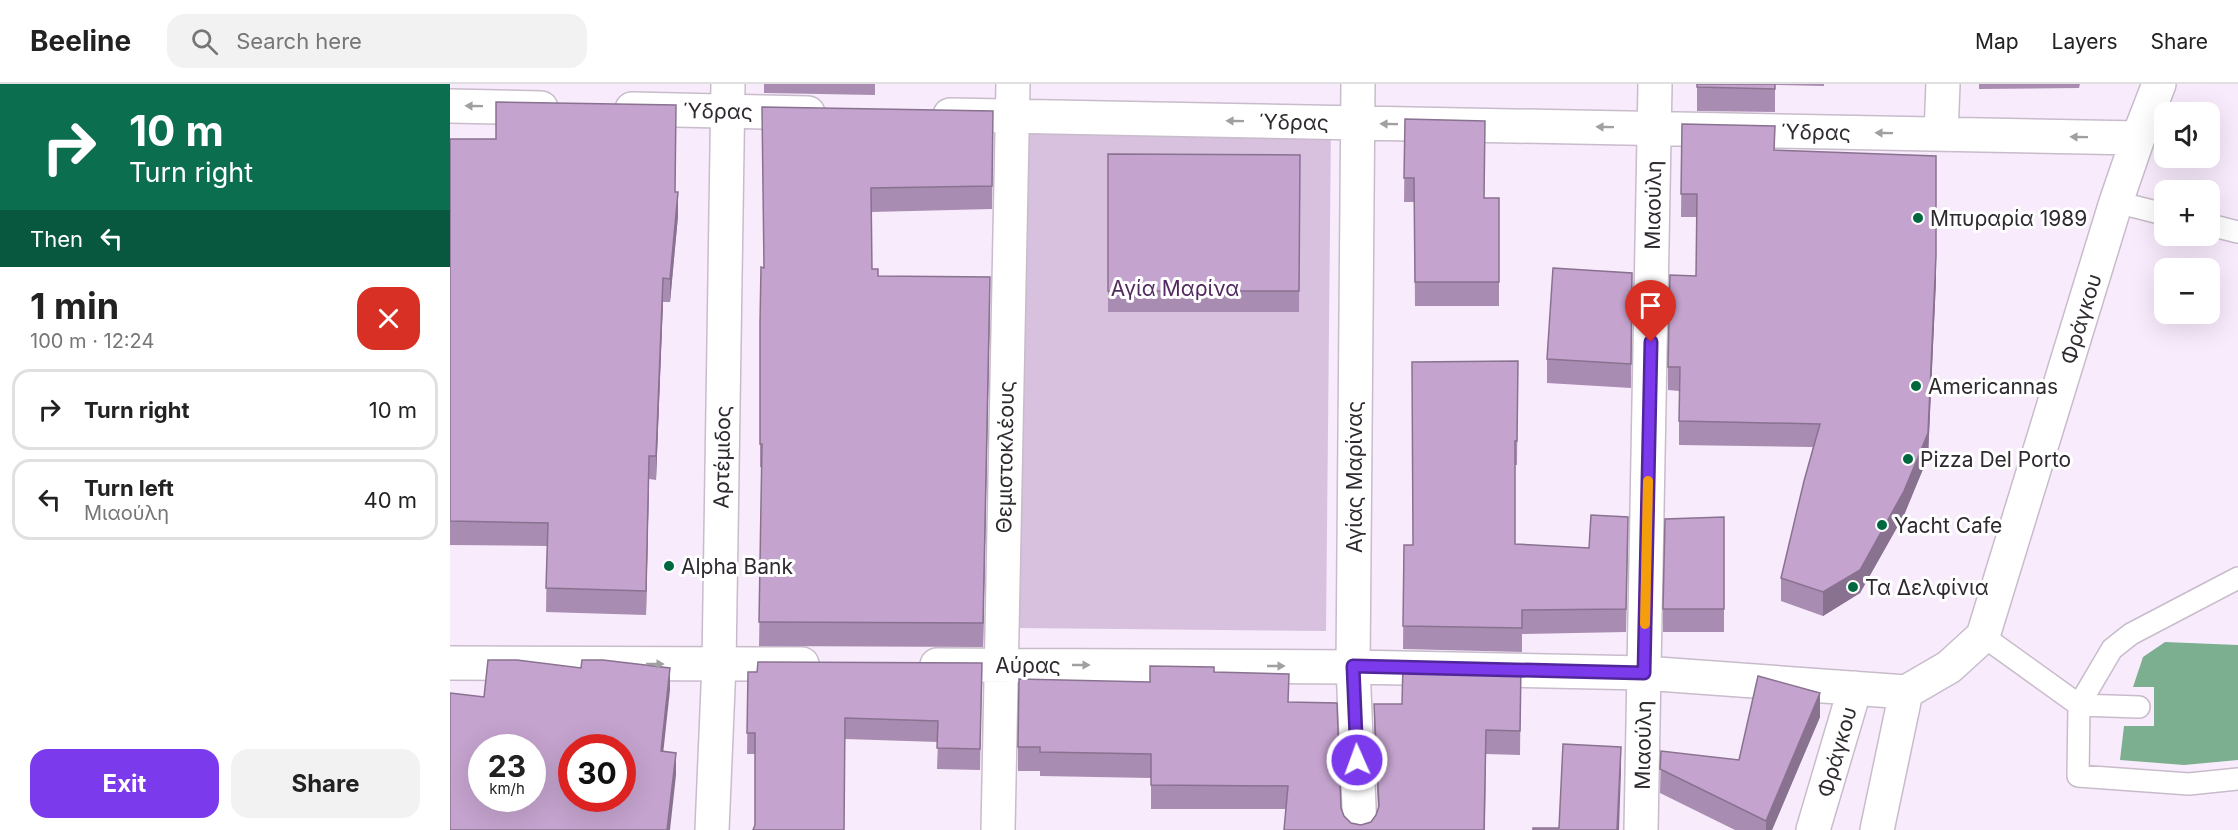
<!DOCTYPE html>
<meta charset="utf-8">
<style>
:root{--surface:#fff;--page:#f2f2f2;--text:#222;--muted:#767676;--line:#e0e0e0;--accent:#7c3aed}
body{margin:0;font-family:Inter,sans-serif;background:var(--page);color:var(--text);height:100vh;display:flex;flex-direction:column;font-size:22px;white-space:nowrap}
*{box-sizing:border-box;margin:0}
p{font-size:20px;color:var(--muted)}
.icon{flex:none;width:33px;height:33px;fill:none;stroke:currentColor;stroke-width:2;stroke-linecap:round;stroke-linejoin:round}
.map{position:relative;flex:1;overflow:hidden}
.panel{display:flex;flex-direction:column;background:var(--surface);width:450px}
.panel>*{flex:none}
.guide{background:#0b6e4f;color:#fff;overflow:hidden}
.controls{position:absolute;left:1704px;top:18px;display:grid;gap:12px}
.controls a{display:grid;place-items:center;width:66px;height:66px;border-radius:12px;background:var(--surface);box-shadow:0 6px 24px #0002;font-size:30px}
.speed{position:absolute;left:18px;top:650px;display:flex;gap:12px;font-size:30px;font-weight:700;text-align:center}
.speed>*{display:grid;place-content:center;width:78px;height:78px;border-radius:50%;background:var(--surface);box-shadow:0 6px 24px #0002;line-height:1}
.speed small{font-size:15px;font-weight:400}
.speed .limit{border:9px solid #d22;background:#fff;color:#111}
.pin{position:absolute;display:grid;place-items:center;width:51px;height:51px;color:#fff;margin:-62px -26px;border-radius:50% 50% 50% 0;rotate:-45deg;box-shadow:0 0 6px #0007}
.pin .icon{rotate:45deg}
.me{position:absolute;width:66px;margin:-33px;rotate:358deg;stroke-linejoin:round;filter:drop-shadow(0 0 4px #0008)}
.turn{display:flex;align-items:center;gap:21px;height:126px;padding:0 30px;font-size:27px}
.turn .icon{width:78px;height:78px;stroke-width:2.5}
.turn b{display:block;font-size:42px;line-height:51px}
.then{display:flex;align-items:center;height:57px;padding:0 30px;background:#0003;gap:12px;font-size:22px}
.round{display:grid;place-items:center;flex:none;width:63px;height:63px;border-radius:18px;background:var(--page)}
.overview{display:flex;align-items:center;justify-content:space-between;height:102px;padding:0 30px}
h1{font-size:36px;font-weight:700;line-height:45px}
.action{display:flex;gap:12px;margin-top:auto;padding:12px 30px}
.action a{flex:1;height:69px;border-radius:18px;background:var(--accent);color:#fff;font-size:24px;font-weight:700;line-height:69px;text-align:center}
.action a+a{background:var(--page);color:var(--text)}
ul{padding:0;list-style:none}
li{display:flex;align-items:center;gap:18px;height:81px;margin:0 12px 9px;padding:0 18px;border:3px solid var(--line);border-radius:18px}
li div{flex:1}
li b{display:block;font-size:22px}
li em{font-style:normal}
header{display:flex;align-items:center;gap:36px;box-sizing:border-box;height:84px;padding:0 30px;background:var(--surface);border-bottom:2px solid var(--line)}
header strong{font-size:28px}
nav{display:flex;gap:33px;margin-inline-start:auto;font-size:21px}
.search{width:420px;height:54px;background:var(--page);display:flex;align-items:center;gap:15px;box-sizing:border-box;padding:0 21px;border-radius:18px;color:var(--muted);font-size:22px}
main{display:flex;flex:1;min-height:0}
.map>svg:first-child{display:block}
.green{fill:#d7c1de}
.water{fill:#7cae90}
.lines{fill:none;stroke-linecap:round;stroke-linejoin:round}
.lane-casing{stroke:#c8bccb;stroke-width:24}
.street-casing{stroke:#c8bccb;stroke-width:36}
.secondary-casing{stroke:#c8bccb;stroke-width:36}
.lane{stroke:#fff;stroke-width:21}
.street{stroke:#fff;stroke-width:33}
.secondary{stroke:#fff;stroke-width:33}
.wall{fill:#a98cb1}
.shaded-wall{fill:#897290}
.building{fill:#c4a3ce;stroke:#897290;stroke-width:1.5;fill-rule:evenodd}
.oneway{fill:#a19fa2}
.route-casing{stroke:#51269a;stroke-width:15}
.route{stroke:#7c3aed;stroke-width:10}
.slow{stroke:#f59e0b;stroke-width:10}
.poi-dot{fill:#00683e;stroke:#fff;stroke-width:2}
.labels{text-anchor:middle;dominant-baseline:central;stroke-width:6;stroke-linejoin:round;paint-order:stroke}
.street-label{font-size:21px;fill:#2f2a30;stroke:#fff}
.poi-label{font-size:21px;fill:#2f2a30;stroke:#fff;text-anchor:start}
.park-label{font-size:21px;fill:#532a60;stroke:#fff}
</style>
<header>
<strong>Beeline</strong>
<div class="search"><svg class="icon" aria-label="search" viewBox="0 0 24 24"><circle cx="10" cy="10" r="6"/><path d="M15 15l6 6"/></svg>Search here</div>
<nav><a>Map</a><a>Layers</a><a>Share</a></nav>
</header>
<main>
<section class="panel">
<div class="guide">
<div class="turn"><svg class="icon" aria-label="right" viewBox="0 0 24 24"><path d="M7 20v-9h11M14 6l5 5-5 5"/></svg><div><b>10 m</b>Turn right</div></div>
<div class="then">Then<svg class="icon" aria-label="left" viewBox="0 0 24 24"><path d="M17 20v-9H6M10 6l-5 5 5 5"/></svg></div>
</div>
<div class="overview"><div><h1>1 min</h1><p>100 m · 12:24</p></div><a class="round" style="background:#d93025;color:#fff"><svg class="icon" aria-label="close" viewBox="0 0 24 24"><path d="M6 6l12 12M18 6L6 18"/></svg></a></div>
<ul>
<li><svg class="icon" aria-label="right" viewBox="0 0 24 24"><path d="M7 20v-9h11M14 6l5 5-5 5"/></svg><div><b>Turn right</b></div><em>10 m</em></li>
<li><svg class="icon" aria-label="left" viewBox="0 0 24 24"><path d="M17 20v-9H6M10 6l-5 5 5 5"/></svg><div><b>Turn left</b><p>Μιαούλη</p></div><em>40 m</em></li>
</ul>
<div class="action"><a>Exit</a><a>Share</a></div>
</section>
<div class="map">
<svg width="1788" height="746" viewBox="0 0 1788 746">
<rect width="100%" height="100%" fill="#f8ebfc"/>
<path class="green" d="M572,38L881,42L876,547L567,544Z"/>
<path class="water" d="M1715,558L1788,561V676L1734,681L1670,676L1674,642H1704V603H1683L1693,573Z"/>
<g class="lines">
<g class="lane-casing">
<path id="lane" d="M1666,118L1714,130
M1760,141L1788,148
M1788,494L1681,550L1662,565L1629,621L1628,692L1739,700L1788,695
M1533,552L1629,621L1689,623"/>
</g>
<g class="street-casing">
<path id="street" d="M908,0L903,583L910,746
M0,22L91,24
M182,25L358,29
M500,31L1688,54
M1491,50L1493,0
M0,579L352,580
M487,581L903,583L1194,589L1456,608L1499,583L1533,552L1666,118L1688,54L1709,0
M548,746L563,0
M1191,746L1205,0
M1363,746L1405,604
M1427,746L1456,608"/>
</g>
<g class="secondary-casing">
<path id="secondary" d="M262,746L269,580L278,0"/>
</g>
<use href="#lane" class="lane"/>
<use href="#street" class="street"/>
<use href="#secondary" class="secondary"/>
</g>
<path class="wall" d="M314,0H425V11L314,9Z
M1247,0H1374V2L1325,1V28L1247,27Z
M1529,0H1630L1629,4L1529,5Z
M312,23L543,51L542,125L421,128L422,185L428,192L540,217L533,563L309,562L312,383H310V239L314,184Z
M955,35L1034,114H1049V222H965L964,118H954Z
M1232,40L1325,66L1486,196L1478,373L1454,431L1410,509L1373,532L1331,517V494L1363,363L1229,361V307L1218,306V283L1246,192L1247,133H1231Z
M0,55L226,108L228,132L220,218H213L206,396L199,395L196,531L96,528L97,462L0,461Z
M658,70L850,71L849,228H658Z
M1182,212L1181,304L1097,299V275Z
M1068,277L1067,381H1065V460L1139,464L1178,456L1176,548L1072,550V568L953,565L954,461H963Z
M1274,433V548H1213V525Z
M532,579L530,686L487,685L488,658L395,655L305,741V670H297L298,588Z
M1071,582L1070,671L1036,670L1035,746H834L836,725H701V694L590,692V687H568V663L700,598L764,588L839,618L891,724L894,732L901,739L911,741L921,738L926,731L928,725L924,643V620H952Z
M1370,633L1322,746H1285L1210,709L1211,667L1289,676Z"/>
<path class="shaded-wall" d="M228,108V132L220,218V195Z
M1486,172V196L1478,373L1454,431L1410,509L1373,532V508Z
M540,193V217L533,563V539Z
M213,194V218L206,396V372Z
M199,372V395L196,531V507Z
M220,584V606L211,689V667Z
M1370,609V633L1322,746H1316V737Z
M1171,663V687L1169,746H1167Z
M226,669V691L220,746H217Z"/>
<path class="building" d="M1247,0H1325V5L1247,3Z
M46,18L226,21L225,108H228L220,195L213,194L206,372H199L196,507L96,504L98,439L0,437V55H46Z
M312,23L543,27L542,102L421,104L422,185H428V192L540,193L533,539L309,538L312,360H310V239L311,183L314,184Z
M955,35L1035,37L1034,114H1049V198H965L964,94H954Z
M1232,40L1325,42L1324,66L1486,72V172L1478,349L1454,407L1410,486L1373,508L1331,494L1354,397L1370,340L1229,337L1230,283H1218L1220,191L1246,192L1247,110H1231Z
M658,70L850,71L849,207H658Z
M1103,184L1182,189L1181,280L1097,275Z
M1068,277L1067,357H1065V460L1139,464L1141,431L1178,433L1176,525L1072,526V544L953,542L954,461H963L962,278Z
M1274,433V525H1213L1215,435Z
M38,576H67L131,584L132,576H153L220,584L211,667L226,669L217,746H0V609L34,613ZM32,663H82V714H32ZM122,663H172V714H122Z
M308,578L532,579L530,665L487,664L488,637L395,634L394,746H303L305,741V649H297L298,588H307Z
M953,579L1071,582L1070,647L1036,646L1034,746H834L838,702L701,701V670L590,668V663H568L569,595L700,598V582L764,583V588L839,590L838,618L887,619L891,724L894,732L901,739L911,741L921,738L926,731L929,722L924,620H952Z
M1308,592L1370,609L1316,737L1210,685L1211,667L1289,676Z
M1113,660L1171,663L1167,746H1083V744H1109Z"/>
<defs><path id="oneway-solid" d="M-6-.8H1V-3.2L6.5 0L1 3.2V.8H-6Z" transform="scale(1.5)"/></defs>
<g class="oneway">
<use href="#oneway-solid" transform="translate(24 22) rotate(-179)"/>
<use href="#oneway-solid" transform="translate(785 37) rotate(-179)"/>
<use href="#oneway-solid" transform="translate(939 40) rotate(-179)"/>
<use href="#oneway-solid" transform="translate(1155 43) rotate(-179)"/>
<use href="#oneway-solid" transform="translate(1434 49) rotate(-179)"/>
<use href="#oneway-solid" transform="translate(1629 53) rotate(-179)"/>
<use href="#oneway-solid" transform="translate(205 580)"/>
<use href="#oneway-solid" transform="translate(631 581)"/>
<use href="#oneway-solid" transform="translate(826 582)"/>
</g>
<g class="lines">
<g class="route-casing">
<path id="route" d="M907,676L903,582L1194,589L1201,258"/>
</g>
<use href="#route" class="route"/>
<path class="slow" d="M1195,540L1198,397"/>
</g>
<g class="poi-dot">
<circle cx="1468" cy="134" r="6"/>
<circle cx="1466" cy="302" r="6"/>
<circle cx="1458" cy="375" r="6"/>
<circle cx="1432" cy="441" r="6"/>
<circle cx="219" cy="482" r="6"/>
<circle cx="1403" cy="503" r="6"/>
</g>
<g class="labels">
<g class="street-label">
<text transform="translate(268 27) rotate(1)">Ύδρας</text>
<text transform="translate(844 38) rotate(1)">Ύδρας</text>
<text transform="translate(1366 48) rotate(1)">Ύδρας</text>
<text transform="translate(1203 121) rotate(-89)">Μιαούλη</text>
<text transform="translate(1631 235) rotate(-73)">Φράγκου</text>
<text transform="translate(272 373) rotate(-89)">Αρτέμιδος</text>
<text transform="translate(555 373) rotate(-89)">Θεμιστοκλέους</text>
<text transform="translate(904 393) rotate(-90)">Αγίας Μαρίνας</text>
<text x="578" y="581">Αύρας</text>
<text transform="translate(1193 661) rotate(-89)">Μιαούλη</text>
<text transform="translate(1387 668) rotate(-74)">Φράγκου</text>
</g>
<g class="poi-label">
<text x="1480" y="134">Μπυραρία 1989</text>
<text x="1478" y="302">Americannas</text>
<text x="1470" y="375">Pizza Del Porto</text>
<text x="1444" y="441">Yacht Cafe</text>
<text x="231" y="482">Alpha Bank</text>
<text x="1415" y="503">Τα Δελφίνια</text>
</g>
<g class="park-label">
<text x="725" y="204">Αγία Μαρίνα</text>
</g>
</g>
</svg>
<div class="controls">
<a><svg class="icon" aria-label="sound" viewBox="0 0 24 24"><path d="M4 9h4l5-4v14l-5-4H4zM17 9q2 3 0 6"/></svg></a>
<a>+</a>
<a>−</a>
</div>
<div class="speed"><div>23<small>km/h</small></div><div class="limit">30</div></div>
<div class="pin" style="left:1201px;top:258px;background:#d93025"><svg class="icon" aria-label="arrive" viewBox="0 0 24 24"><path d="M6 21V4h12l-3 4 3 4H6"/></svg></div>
<svg class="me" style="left:907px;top:676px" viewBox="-20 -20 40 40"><circle r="17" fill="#7c3aed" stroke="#fff" stroke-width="3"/><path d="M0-11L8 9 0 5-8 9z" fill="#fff"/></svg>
</div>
</main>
